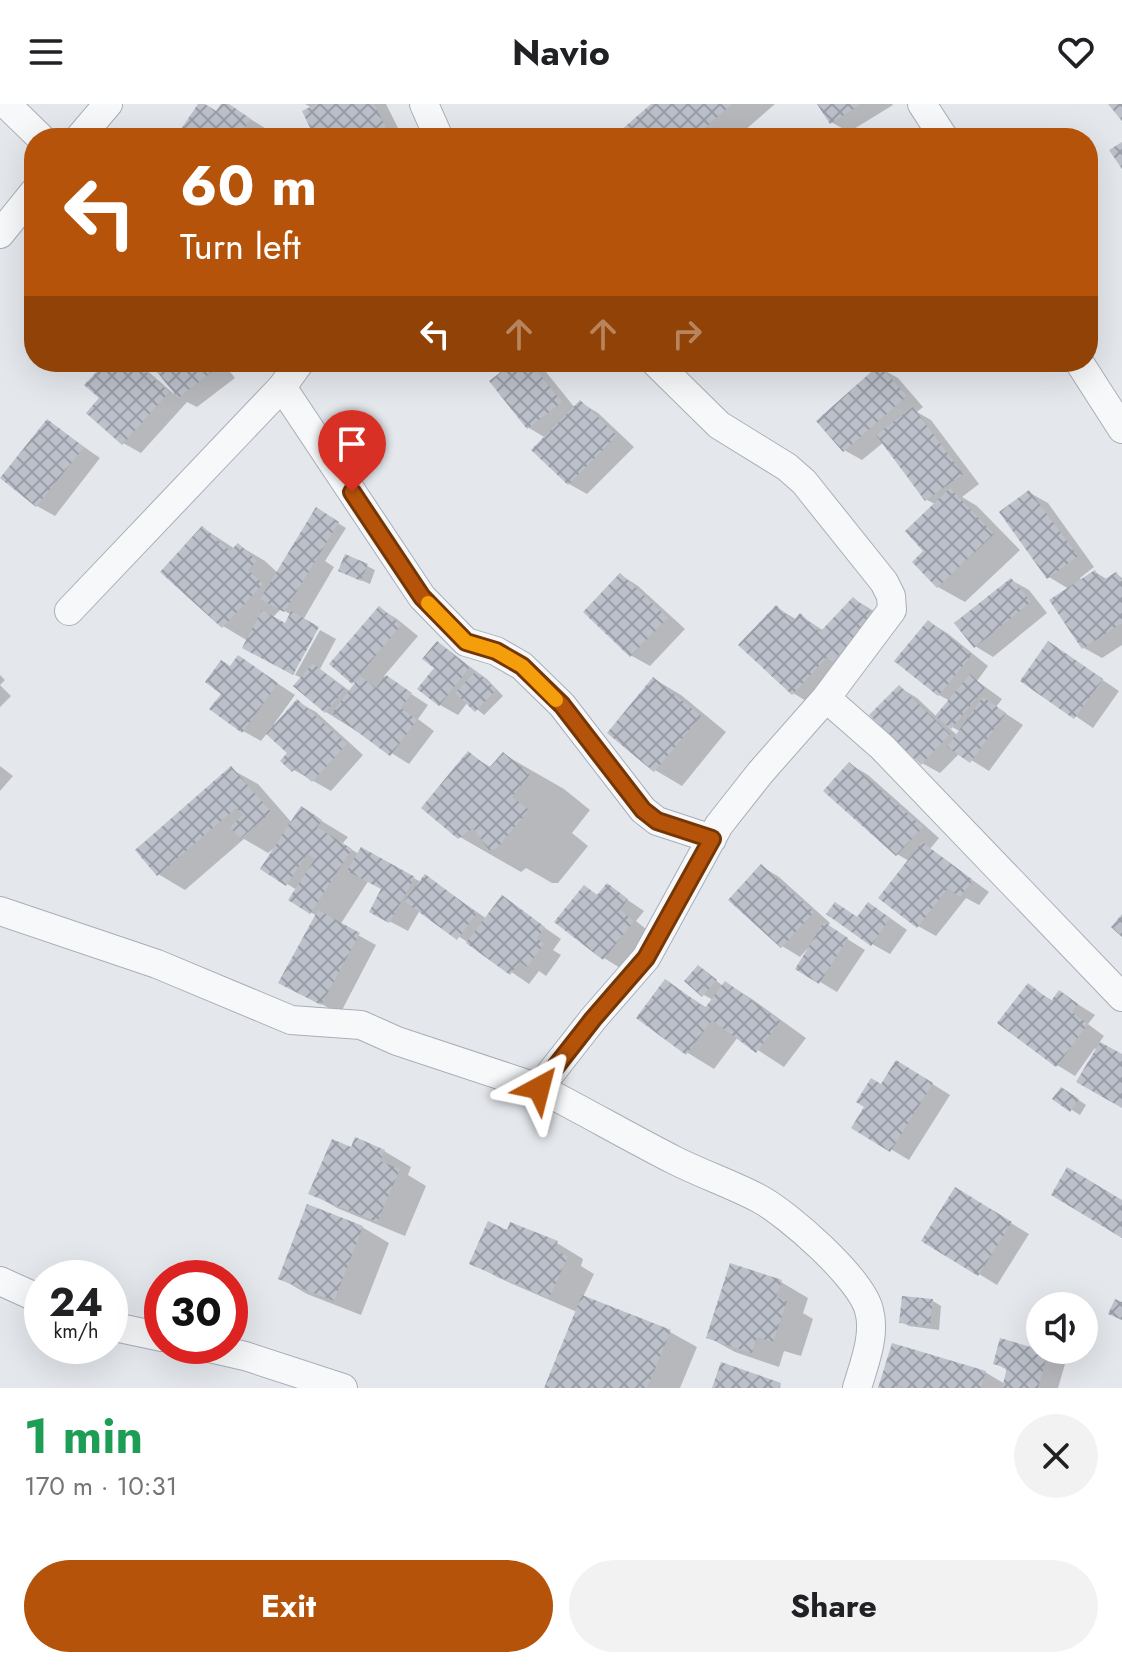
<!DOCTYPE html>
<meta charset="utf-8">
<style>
:root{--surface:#fff;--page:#f2f2f2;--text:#202124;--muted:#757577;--accent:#b45309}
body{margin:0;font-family:Jost,sans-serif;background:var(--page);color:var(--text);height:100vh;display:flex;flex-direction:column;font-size:30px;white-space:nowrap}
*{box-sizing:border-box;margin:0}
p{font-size:26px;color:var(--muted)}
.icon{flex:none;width:44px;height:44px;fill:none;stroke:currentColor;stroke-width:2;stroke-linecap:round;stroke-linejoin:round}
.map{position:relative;height:1284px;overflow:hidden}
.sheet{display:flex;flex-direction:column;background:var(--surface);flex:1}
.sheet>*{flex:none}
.top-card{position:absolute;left:24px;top:24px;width:1074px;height:244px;border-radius:32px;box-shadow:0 8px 32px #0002;background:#b45309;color:#fff;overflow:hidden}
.controls{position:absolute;left:1026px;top:1188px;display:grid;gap:16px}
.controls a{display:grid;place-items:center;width:72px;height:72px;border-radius:50%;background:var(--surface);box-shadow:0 8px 32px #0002;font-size:40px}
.speed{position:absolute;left:24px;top:1156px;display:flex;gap:16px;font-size:40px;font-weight:700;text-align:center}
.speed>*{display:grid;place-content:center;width:104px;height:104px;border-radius:50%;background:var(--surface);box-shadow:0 8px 32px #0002;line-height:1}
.speed small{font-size:20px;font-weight:400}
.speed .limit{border:12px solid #d22;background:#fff;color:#111}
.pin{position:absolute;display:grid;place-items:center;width:68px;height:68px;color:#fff;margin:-82px -34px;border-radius:50% 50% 50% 0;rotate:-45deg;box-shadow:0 0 8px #0007}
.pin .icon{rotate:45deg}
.me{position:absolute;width:88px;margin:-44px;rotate:38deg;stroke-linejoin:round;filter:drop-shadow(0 0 6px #0008)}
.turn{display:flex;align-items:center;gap:28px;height:168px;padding:0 24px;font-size:36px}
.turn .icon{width:104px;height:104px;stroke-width:2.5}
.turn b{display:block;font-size:56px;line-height:68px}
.lanes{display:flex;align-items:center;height:76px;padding:0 24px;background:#0003;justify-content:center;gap:40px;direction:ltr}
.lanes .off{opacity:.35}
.round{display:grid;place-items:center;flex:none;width:84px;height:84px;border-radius:42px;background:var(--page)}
.summary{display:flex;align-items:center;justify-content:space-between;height:136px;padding:0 24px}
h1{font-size:48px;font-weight:700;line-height:60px;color:#1e9e55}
.action{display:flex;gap:16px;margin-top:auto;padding:16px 24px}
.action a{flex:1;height:92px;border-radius:48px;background:var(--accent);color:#fff;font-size:32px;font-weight:700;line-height:92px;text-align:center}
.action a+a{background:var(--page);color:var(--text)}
header{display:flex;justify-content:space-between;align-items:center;height:104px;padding:0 24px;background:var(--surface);font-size:36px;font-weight:700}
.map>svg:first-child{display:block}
.shadow{fill:#0003;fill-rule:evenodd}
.building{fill:url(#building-cross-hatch)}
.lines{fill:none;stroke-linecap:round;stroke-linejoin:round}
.minor-casing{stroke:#a9aeb7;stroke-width:30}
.minor{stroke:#f7f8fa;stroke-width:28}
.route-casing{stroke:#753606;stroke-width:20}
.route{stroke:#b45309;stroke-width:14}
.slow{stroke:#f59e0b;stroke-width:14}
</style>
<header><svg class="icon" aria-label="menu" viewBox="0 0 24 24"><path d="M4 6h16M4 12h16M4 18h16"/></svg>Navio<svg class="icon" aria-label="heart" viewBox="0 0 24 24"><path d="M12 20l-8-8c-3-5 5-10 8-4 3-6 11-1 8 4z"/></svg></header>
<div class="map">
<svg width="1122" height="1284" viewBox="0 0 1122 1284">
<defs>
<pattern id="building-cross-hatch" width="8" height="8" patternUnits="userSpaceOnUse" patternTransform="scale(2)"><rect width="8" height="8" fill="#bbc0ca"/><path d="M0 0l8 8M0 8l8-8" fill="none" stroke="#989da6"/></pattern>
</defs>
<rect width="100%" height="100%" fill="#e4e7ec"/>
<path class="shadow" d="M200,0L217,9L226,0L268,26L262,34H177Z
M305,0H386L403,34H317L312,4Z
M653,0H775L736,34H614Z
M820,0H892L893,1L849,28L831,18Z
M121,258H134L143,263L174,290L176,289L152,258H222L235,274L197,303L187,298L141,349L123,339L101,293L112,267Z
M482,258H511L504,265L506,267L517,258H534L542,263L575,304L580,298L598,309L634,343L587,390L569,380L546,334L529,324L502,270Z
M880,264L898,274L923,303L917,308L931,316L979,380L962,393L977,402L1020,446L965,498L938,483L926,447L935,400L927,396L884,338L862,356L844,346Z
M47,317L100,354L55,412L37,402L3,374Z
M1030,389L1048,399L1094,463L1080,474L1082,477L1095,468L1108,476L1117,470L1122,474V541L1102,554L1084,544L1069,485L1049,473Z
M316,406L346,424L325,457L334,463L303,516L248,537L223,522L203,424L235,445L238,441L265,457L277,468ZM281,505L292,511L286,522L272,514Z
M367,462L375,466L370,480L349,471Z
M621,471L638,482L685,525L650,562L632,552L585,508Z
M1011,476L1029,486L1047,509L993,553L975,542Z
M854,495L872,506L891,524L811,600L793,589L776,503L797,516L801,512L824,527Z
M379,504L397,515L418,532L384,572L428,601L418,615L434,627L409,660L326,608L296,582L302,574L295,571L320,526L336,535L320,565L351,588L357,580L353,578Z
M929,518L947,529L988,562L977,577L1002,595L996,603L1023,621L989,667L960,649L940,669L922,659L899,583L917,594L937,613L950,597L939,591ZM947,620L961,628L958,632L946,621Z
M437,539L487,575L503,592L484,611L468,598L458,611L440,601Z
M1049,540L1119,587L1093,624L1023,576Z
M238,553L295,591L274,620L276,621L298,598L316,608L363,651L331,687L294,666L290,649L268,628L261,637L243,627L224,589L231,564Z
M0,571L5,576L0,581L11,592L0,603Z
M654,575L681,591L726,628L682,682L655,666Z
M469,650L492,664L503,650L564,685L590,706L572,729L588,742L558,779H552L526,764L521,768L460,733Z
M850,660L868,671L939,734L930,745L989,788L979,801L966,794L936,832L918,822L909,757L897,750Z
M0,662L13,672L0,687Z
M231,665L258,680L292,719L302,705L348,733L342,740L359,750L361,746L421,778L425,772L487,815L502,794L561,835L553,846L561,851L546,872L539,867L529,880L420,806L408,827L389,817L384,785L369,776L340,821L376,841L340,910L299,888L317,812L290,796L297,786L263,765L277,742L268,749L244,735L185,786L158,770Z
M761,762L779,773L830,819L828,823L865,846L837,888L797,864L808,847L807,845L800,853L782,842Z
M607,782L644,807L636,817L651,829L622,865L604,854L557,818L584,783L599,792Z
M836,800L859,814L886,811L907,826L890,850L872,840Z
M699,863L723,882L726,879L752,895L806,934L784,963L738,933L714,965L688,949L638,913L665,877L707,904L713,896L704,891Z
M1028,882L1053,897L1060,889L1095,911L1088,920L1104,932L1099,939L1122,952V1002L1095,944L1075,972L1057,961Z
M915,969L950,991L909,1056L854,1023L882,983Z
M1070,990L1086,1001L1080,1011L1055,995Z
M352,1046L384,1047L411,1063L408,1071L426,1082L405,1132L337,1104L311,1089Z
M956,1086L1029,1130L997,1181L979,1170Z
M362,1123L389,1139L361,1211L307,1190L280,1174Z
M508,1128L557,1139L583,1155L581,1162L594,1170L583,1193L670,1228L697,1243L680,1284H547L577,1208L499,1174L472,1159Z
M781,1178L808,1194L803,1209L813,1215L801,1252L784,1247L779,1263L735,1248L708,1233Z
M933,1197L941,1202L939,1226L909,1222L901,1218Z
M893,1242L985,1268L1005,1280L1009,1267L995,1259L1047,1250L1065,1260L1058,1284H880Z"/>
<path class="building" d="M198,0H205L216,7L221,0H229L251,15L244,25L257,34H175Z
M316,0H374L386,23L365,34H315L302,7Z
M651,0H732L693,34H612Z
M817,0H861L830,20Z
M1108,0H1122V17Z
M1122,38V65L1109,46Z
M118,258H134L169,288L122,341L86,309L99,294L84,281L104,260L111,266Z
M149,258H214L218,263L178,294Z
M514,258H530L562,298L527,325L489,277Z
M879,261L907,292L843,348L816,317Z
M580,296L617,331L568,381L531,346Z
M913,303L963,370L925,397L876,331Z
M47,315L84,343L36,403L0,374Z
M950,384L994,430L937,484L912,458L923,447L905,427Z
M1029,386L1078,452L1047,475L999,408Z
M316,403L339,418L284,508L260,495Z
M202,422L230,447L238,439L257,457L248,466L263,480L222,524L160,468Z
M345,450L368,460L361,477L338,467Z
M1095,466L1102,477L1116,468L1122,476V519L1082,545L1049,496Z
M620,469L668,514L630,553L583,508Z
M1011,474L1031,498L974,544L954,519Z
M853,493L875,512L832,558L827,553L792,591L738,541L776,501L793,517L800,509L820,528Z
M379,502L401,521L352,580L329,560Z
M262,506L285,519L291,507L319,523L293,571L242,544Z
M928,516L972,551L938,592L894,557Z
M437,537L470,563L439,602L417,585L434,564L422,555Z
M1048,537L1103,575L1074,615L1020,577Z
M238,551L278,579L242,629L209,605L221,590L205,578L221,556L230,562Z
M313,559L345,586L325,609L293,582Z
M476,567L496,586L475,608L455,589Z
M970,570L985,584L951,625L935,612Z
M386,571L412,589L401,604L417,616L390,652L332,609L360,572L376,584Z
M653,573L701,612L654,668L607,629Z
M899,581L950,630L921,661L869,611Z
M983,593L1006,609L970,659L947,643Z
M297,595L347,640L312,678L296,664L292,668L280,657L287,649L266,630Z
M468,647L489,664L503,648L530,670L512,693L529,706L496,745L489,746L473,724L458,735L421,704Z
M849,658L923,723L896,752L823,687Z
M231,662L271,708L240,735L230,723L243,711L236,704L157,772L135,746Z
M301,702L322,716L317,723L352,745L310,810L288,796L315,755L307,750L286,782L260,765Z
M922,738L973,776L960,793L948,784L917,824L878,794Z
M361,743L415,773L389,819L369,808L381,785L347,767Z
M761,760L814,808L781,844L728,796Z
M425,770L477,809L457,836L404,797Z
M607,779L628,795L620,806L634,817L603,856L554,818L584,781L597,791Z
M502,791L545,823L537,834L544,840L527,863L520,858L510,871L466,839Z
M835,798L857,813L868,798L890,814L871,842L826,810Z
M318,806L360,829L321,901L278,879Z
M1122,810V833L1111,823Z
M824,818L848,834L819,880L795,865Z
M698,861L717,876L702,893L684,877Z
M665,875L705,904L725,877L780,917L756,949L712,916L686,951L636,914Z
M1028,879L1051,897L1059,886L1078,900L1072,908L1088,920L1056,963L997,919Z
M1100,938L1122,950V1004L1076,978Z
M896,956L933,979L890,1048L851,1024L864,1003L856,998L871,974L881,980Z
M1061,983L1079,995L1070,1008L1052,995Z
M355,1033L385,1046L380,1057L400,1065L377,1118L308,1090L332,1035L351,1043Z
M1067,1063L1122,1096V1134L1051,1091Z
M955,1083L1012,1118L978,1172L921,1137Z
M307,1100L363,1122L334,1197L278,1175Z
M488,1117L507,1126L510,1118L558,1137L554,1146L568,1152L549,1194L469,1160Z
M730,1159L782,1176L776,1194L787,1197L773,1238L757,1233L752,1249L706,1234Z
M582,1191L671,1226L647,1284H544Z
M902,1192L933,1195L930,1222L899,1219Z
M1115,1195L1122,1198V1216L1108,1210Z
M1000,1234L1048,1248L1038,1284H1002L1007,1264L993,1260Z
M892,1239L986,1267L981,1284H907L897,1281L896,1284H878Z
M721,1258L781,1279L780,1284H712Z"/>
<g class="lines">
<g class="minor-casing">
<path id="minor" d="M6,0L41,34
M424,0L439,34
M922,0L944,34
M79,34L108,0
M0,130L34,88
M300,258L282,283L422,493L466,538L496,547L522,562L562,601L643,706L657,717L712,735
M655,258L719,321L787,363L804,378L884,478L891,492L892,506L826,594L760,669L719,721L646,854L593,915L539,984C584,1007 629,1033 674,1056C702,1070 731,1080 758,1094C787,1109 861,1174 869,1206C876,1231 864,1260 857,1284
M1079,258L1122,325
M69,507L282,283
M826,594L882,643L1122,893
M0,807L157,860L291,916L361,921L397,937L539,984
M0,1177L42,1196
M110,1222L162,1233
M201,1242L245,1252L343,1284"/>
</g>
<use href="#minor" class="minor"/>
</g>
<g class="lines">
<g class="route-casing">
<path id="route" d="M352,388L422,493L466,538L496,547L522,562L562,601L643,706L657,717L712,735L646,854L593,915L539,984"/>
</g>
<use href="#route" class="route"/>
<path class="slow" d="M428,499L466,538L496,547L522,562L556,596"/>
</g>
</svg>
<div class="controls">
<a><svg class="icon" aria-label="sound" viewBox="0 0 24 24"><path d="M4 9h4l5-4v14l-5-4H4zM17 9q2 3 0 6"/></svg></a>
</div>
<div class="speed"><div>24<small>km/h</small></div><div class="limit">30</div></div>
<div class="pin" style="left:352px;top:388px;background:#d93025"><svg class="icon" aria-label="arrive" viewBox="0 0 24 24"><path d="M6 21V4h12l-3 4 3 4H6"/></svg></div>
<svg class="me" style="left:539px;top:984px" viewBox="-20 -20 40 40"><path d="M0-17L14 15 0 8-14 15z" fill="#b45309" stroke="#fff" stroke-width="4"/></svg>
<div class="top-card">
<div class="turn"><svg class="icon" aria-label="left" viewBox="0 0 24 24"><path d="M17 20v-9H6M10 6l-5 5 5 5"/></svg><div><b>60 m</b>Turn left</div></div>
<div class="lanes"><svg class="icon" aria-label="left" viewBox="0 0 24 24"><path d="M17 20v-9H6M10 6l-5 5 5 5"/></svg><svg class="icon off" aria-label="ahead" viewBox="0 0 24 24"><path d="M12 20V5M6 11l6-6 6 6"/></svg><svg class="icon off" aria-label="ahead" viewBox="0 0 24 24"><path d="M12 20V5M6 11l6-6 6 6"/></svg><svg class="icon off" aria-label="right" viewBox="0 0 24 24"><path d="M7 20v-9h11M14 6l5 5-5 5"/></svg></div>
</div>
</div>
<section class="sheet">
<div class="summary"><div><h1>1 min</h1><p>170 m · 10:31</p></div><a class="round"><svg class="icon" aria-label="close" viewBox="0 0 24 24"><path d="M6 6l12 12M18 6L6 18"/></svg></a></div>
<div class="action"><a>Exit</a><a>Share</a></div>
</section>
